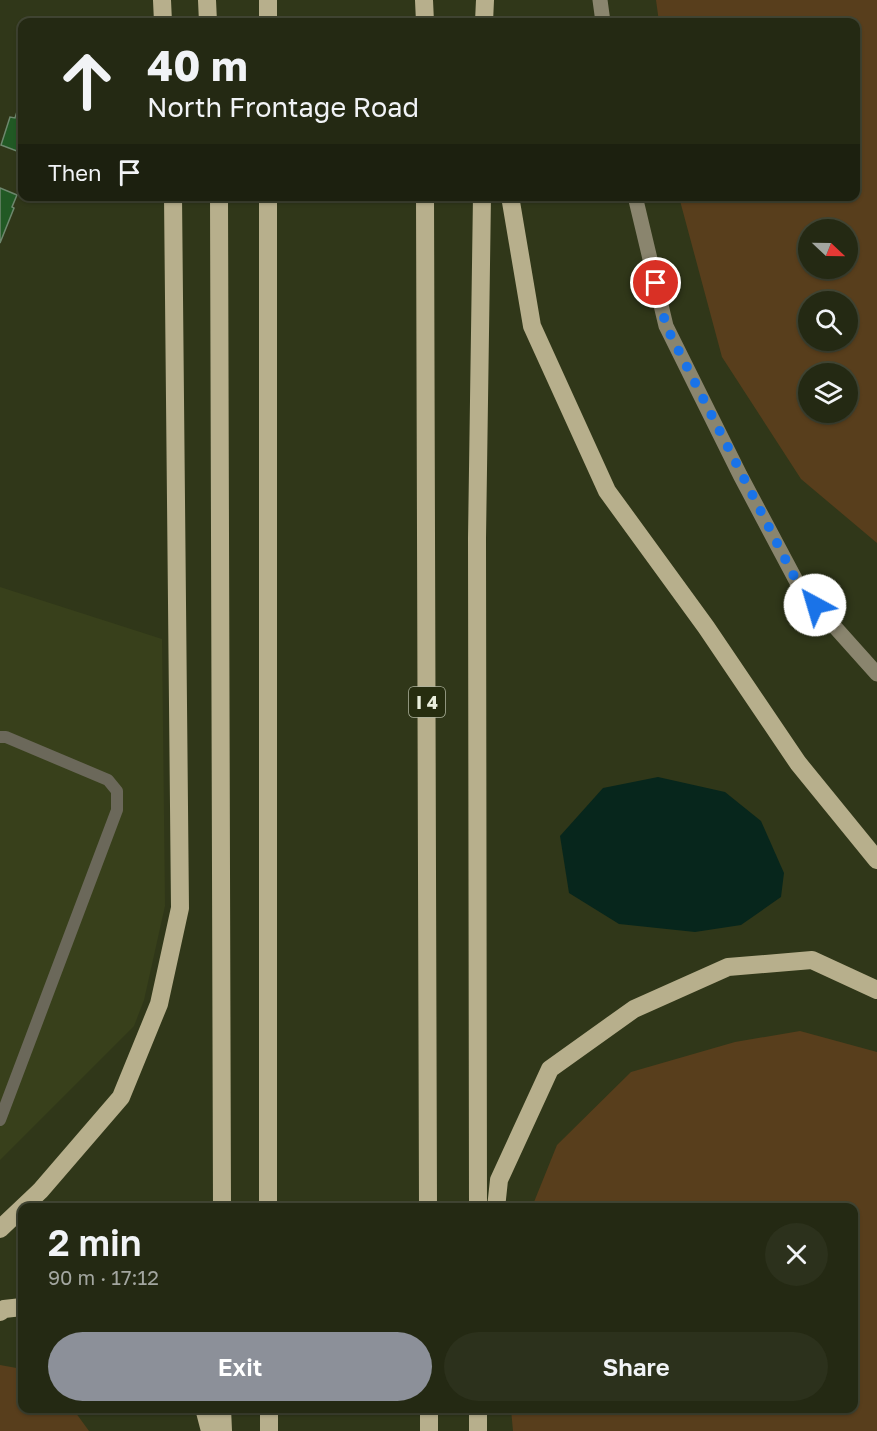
<!DOCTYPE html>
<meta charset="utf-8">
<style>
:root{--surface:#242913;--page:#2c311c;--text:#f1f3f6;--muted:#a3a6a0;--line:#414533;--accent:#8c9099}
body{margin:0;font-family:"Golos Text",sans-serif;background:var(--page);color:var(--text);height:100vh;display:flex;flex-direction:column;font-size:22px;white-space:nowrap}
*{box-sizing:border-box;margin:0}
p{font-size:20px;color:var(--muted)}
.icon{flex:none;width:33px;height:33px;fill:none;stroke:currentColor;stroke-width:2;stroke-linecap:round;stroke-linejoin:round}
.map{position:relative;flex:1;overflow:hidden}
.sheet{position:absolute;left:18px;top:1203px;width:840px;height:210px;display:flex;flex-direction:column;background:var(--surface);border-radius:12px;box-shadow:0 2px 4px #0004,0 0 0 2px var(--line)}
.sheet>*{flex:none}
.banner{position:absolute;left:18px;top:18px;width:842px;height:183px;border-radius:12px;box-shadow:0 2px 4px #0004,0 0 0 2px var(--line);background:#242913;color:var(--text);overflow:hidden}
.needle{width:39px;rotate:112deg}
.tools{position:absolute;left:798px;top:219px;display:grid;gap:12px}
.tools a{display:grid;place-items:center;width:60px;height:60px;border-radius:50%;background:var(--surface);box-shadow:0 2px 4px #0004,0 0 0 2px var(--line);font-size:30px}
.pin{position:absolute;display:grid;place-items:center;width:51px;height:51px;color:#fff;margin:-26px;border:3px solid #fff;border-radius:50%;box-shadow:0 2px 6px #0007}
.me{position:absolute;width:66px;margin:-33px;rotate:321deg;stroke-linejoin:round;filter:drop-shadow(0 0 4px #0008)}
.turn{display:flex;align-items:center;gap:21px;height:126px;padding:0 30px;font-size:27px}
.turn .icon{width:78px;height:78px;stroke-width:2.5}
.turn b{display:block;font-size:42px;line-height:51px}
.then{display:flex;align-items:center;height:57px;padding:0 30px;background:#0003;gap:12px;font-size:22px}
.round{display:grid;place-items:center;flex:none;width:63px;height:63px;border-radius:32px;background:var(--page)}
.summary{display:flex;align-items:center;justify-content:space-between;height:102px;padding:0 30px}
h1{font-size:36px;font-weight:600;line-height:45px}
.action{display:flex;gap:12px;margin-top:auto;padding:12px 30px}
.action a{flex:1;height:69px;border-radius:36px;background:var(--accent);color:#fff;font-size:24px;font-weight:600;line-height:69px;text-align:center}
.action a+a{background:var(--page);color:var(--text)}
.map>svg:first-child{display:block}
.built{fill:#38401b}
.green{fill:#583e1c;fill-rule:evenodd}
.water{fill:#07261c}
.building{fill:#215924;stroke:#6d876d;stroke-width:1.5}
.lines{fill:none;stroke-linecap:round;stroke-linejoin:round}
.lane{stroke:#6b685a;stroke-width:12}
.secondary{stroke:#8a856e;stroke-width:15}
.highway{stroke:#b7af8c;stroke-width:18}
.route{stroke:#1a73e8;stroke-width:10;stroke-dasharray:0 18}
.labels{text-anchor:middle;dominant-baseline:central;stroke-width:4.5;stroke-linejoin:round;paint-order:stroke}
.shield{fill:#262d0f;stroke:#aeb49e;stroke-width:1.5}
.shield-label{font-size:18px;font-weight:bold;fill:#e9eedc}
</style>
<div class="map">
<svg width="877" height="1431" viewBox="0 0 877 1431">
<rect width="100%" height="100%" fill="#303719"/>
<path class="built" d="M0,587L162,639L165,906L144,1000L134,1026L0,1160Z"/>
<path class="green" d="M656,0H877V543L801,479L722,357L679,197L855,196V22H659ZM808,230H848V268H808ZM808,302H848V340H808ZM808,374H848V412H808Z
M800,1031L877,1052V1431H513L511,1409L854,1408V1208L532,1207L557,1145L631,1072L735,1042Z
M0,1365L22,1369V1408L73,1409L89,1431H0Z"/>
<path class="water" d="M658,777L725,792L761,821L784,873L781,897L741,925L695,932L619,924L569,893L560,836L603,788Z"/>
<path class="building" d="M20,102L22,103V153L1,145L10,117L15,118Z
M0,188L17,195L12,207L14,208L0,243Z"/>
<g class="lines">
<path class="lane" d="M0,737H6L108,780L117,791V810L0,1120"/>
<path class="secondary" d="M600,0L603,22
M635,196L666,326L740,475L800,588L877,674"/>
<path class="highway" d="M162,0L163,22
M207,0L208,22
M424,0L425,22
M268,22V0
M484,22L485,0
M219,196L222,1208
M425,196L428,1208
M510,196L532,326L607,491L706,627L798,763L877,860
M268,1208V196
M478,1208L477,538L482,196
M496,1208L499,1180L550,1069L634,1009L728,967L812,960L877,990
M0,1229L40,1191L121,1097L159,1004L180,908L173,196
M0,1312L4,1309L22,1307
M204,1408L210,1431
M222,1408L223,1431
M269,1408V1431
M429,1408V1431
M478,1408V1431"/>
</g>
<g class="lines">
<path class="route" d="M656,283L666,326L800,588L815,605"/>
</g>
<g class="labels">
<rect class="shield" x="409" y="687" width="36" height="30" rx="4.5"/>
<g class="shield-label">
<text x="427" y="702">I 4</text>
</g>
</g>
</svg>
<div class="tools">
<a><svg class="needle" viewBox="-14 -14 28 28"><path d="M0-13l5 13h-10z" fill="#e53935"/><path d="M0 13l5-13h-10z" fill="#a3a6a0"/></svg></a>
<a><svg class="icon" aria-label="search" viewBox="0 0 24 24"><circle cx="10" cy="10" r="6"/><path d="M15 15l6 6"/></svg></a>
<a><svg class="icon" aria-label="layers" viewBox="0 0 24 24"><path d="M12 4l9 5-9 5-9-5zM3 14l9 5 9-5"/></svg></a>
</div>
<div class="pin" style="left:656px;top:283px;background:#d93025"><svg class="icon" aria-label="arrive" viewBox="0 0 24 24"><path d="M6 21V4h12l-3 4 3 4H6"/></svg></div>
<svg class="me" style="left:815px;top:605px" viewBox="-20 -20 40 40"><circle r="19" fill="#fff"/><path d="M0-13L10 11 0 6-10 11z" fill="#1a73e8"/></svg>
<div class="banner">
<div class="turn"><svg class="icon" aria-label="ahead" viewBox="0 0 24 24"><path d="M12 20V5M6 11l6-6 6 6"/></svg><div><b>40 m</b>North Frontage Road</div></div>
<div class="then">Then<svg class="icon" aria-label="arrive" viewBox="0 0 24 24"><path d="M6 21V4h12l-3 4 3 4H6"/></svg></div>
</div>
<section class="sheet">
<div class="summary"><div><h1>2 min</h1><p>90 m · 17:12</p></div><a class="round"><svg class="icon" aria-label="close" viewBox="0 0 24 24"><path d="M6 6l12 12M18 6L6 18"/></svg></a></div>
<div class="action"><a>Exit</a><a>Share</a></div>
</section>
</div>
